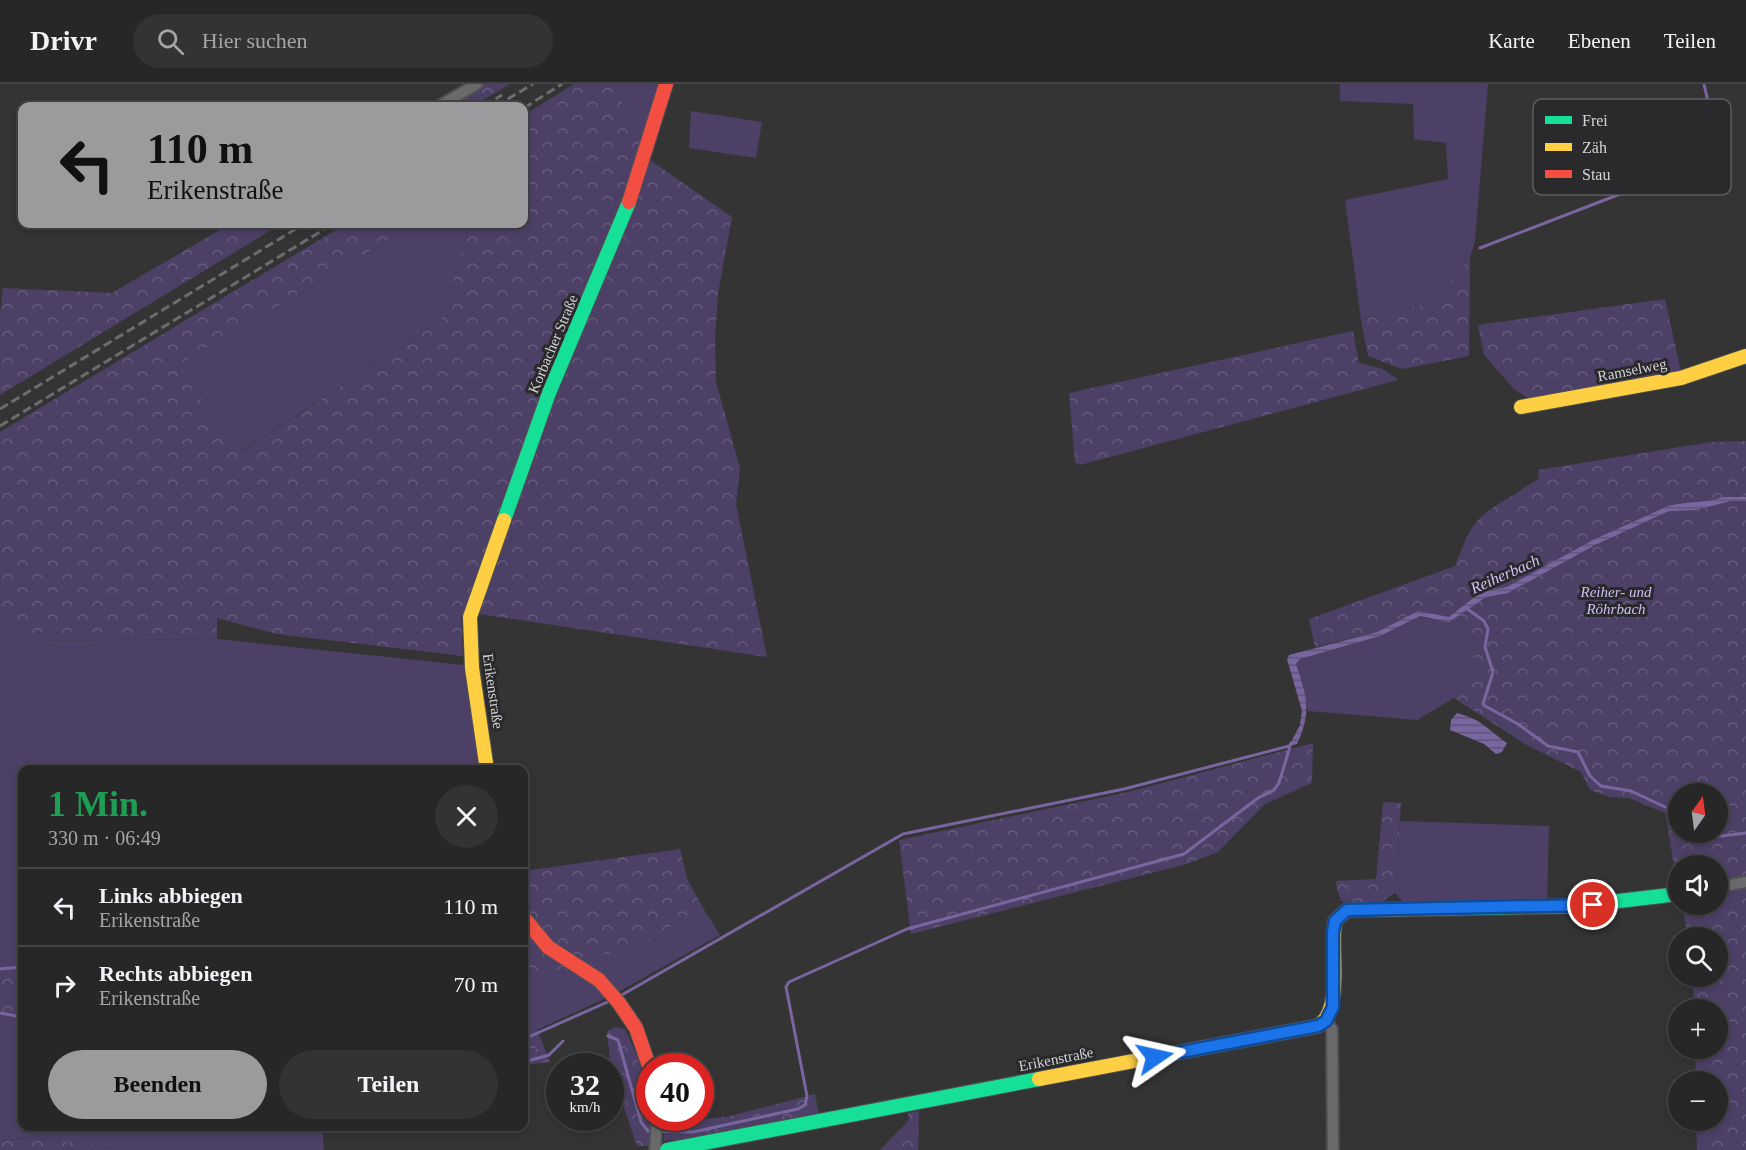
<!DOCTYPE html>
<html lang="de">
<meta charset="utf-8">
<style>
:root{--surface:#272728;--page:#333334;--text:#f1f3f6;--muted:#a4a5a8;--line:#434445;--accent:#9b9b9d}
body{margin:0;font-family:"Times New Roman",serif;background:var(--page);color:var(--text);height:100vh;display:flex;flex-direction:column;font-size:22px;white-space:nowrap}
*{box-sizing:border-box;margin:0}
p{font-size:20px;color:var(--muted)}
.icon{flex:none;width:33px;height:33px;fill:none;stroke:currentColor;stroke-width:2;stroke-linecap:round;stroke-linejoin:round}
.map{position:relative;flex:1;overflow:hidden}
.panel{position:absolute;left:18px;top:681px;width:510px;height:366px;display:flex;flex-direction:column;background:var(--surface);border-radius:12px;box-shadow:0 3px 9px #0003,0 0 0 2px var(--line)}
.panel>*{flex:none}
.guide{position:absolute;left:18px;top:18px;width:510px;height:126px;border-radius:12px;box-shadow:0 3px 9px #0003,0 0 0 2px var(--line);background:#9b9b9d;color:#111;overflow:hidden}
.needle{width:39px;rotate:14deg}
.controls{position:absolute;left:1668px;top:699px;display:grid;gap:12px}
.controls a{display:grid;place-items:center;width:60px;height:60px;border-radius:50%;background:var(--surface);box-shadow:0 3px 9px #0003,0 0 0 2px var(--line);font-size:30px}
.speed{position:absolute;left:546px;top:969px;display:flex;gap:12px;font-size:30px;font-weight:700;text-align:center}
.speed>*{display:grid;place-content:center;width:78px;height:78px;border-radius:50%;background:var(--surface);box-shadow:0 3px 9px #0003,0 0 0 2px var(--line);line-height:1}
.speed small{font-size:15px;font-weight:400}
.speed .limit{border:9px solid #d22;background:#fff;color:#111}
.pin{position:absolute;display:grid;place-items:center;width:51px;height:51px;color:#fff;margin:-26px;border:3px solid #fff;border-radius:50%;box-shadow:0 2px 6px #0007}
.me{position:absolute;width:66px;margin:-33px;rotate:79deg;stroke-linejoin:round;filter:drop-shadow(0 0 4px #0008)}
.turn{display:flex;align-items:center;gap:21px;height:126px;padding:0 30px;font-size:27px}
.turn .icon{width:78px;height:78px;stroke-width:2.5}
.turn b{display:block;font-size:42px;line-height:51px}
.round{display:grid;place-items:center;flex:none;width:63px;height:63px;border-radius:32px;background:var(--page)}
.summary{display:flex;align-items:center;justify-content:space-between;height:102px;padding:0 30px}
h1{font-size:36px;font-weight:700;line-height:45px;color:#1e9e55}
.cta{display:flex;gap:12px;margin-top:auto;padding:12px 30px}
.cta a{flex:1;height:69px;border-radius:36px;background:var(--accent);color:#111;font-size:24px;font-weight:700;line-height:69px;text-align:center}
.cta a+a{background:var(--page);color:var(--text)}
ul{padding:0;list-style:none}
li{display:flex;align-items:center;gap:18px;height:78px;padding:0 30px;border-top:2px solid var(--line)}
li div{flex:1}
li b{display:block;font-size:22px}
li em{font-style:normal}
header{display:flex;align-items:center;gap:36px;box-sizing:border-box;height:84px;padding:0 30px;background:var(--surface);border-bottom:2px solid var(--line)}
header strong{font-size:28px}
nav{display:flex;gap:33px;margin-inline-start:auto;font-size:21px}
.search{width:420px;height:54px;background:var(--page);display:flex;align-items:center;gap:15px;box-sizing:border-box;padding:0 21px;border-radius:33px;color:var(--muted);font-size:22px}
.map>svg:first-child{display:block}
.grass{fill:#4d4067}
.forest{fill:url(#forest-crowns);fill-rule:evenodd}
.water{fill:url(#water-rules)}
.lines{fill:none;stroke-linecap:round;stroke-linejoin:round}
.stream{stroke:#7965a0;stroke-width:3}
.street-casing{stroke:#505052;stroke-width:14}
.fast-casing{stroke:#505052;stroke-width:16}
.slow-casing{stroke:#505052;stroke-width:16}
.jam-casing{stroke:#505052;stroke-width:16}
.street{stroke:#6a696b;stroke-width:10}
.fast{stroke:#16e098;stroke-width:14}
.slow{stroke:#ffcf43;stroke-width:14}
.jam{stroke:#f24e42;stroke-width:14}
.rail{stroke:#6d6c6e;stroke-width:3;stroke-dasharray:9 4.5;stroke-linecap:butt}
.route-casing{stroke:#114b97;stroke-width:15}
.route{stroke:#1a73e8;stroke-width:10}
.labels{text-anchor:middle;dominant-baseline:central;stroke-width:6;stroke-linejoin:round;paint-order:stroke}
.street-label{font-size:15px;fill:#d3d3d5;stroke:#2a292c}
.park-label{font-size:15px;font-style:italic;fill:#d0bff6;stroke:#2a292c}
.water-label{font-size:16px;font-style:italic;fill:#d3c2fa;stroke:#2a292c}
.key{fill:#2a292c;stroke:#5d5c5f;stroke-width:1.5}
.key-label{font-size:16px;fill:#d3d3d5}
</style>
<header>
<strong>Drivr</strong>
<div class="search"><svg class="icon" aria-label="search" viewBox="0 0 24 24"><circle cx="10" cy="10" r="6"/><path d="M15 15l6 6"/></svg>Hier suchen</div>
<nav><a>Karte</a><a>Ebenen</a><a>Teilen</a></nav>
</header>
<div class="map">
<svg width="1746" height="1066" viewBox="0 0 1746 1066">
<defs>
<pattern id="forest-crowns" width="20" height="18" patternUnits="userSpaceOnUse" patternTransform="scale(1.5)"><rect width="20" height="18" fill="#4d4067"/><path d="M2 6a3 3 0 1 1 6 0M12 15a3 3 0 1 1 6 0" fill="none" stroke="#665b7c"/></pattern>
<pattern id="water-rules" width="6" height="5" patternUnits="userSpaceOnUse" patternTransform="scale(1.5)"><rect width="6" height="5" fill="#7965a0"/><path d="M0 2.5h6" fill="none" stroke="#5f5475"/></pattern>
</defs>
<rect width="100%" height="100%" fill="#343435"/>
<path class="grass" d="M626,0H659L642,60L617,6Z
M1340,0H1488L1475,156L1470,174L1434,218L1361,236L1345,116L1448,95L1446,59L1414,55L1413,20L1340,17Z
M691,27L762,38L756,74L689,64Z
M417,140H470L441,237L240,368L176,282Z
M0,530C12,540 13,548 22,557L217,555L464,581L480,685L22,686V877L0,878Z
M1459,530L1476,556L1472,592L1454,614L1417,636L1308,627L1296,580L1300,575L1380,552L1420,532L1430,535Z
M1400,737L1549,742L1547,819H1404L1395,809Z
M702,822L720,851L620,907L616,909L577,877L678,836Z
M573,884L608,913L537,946L535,940L524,946V896L538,895Z
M0,941L22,944V1042L322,1043L324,1066H129L32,1053L0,1057Z"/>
<path class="forest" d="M464,0H510L473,22H428Z
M574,0H626L617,6L642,60C614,146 576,226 543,309C513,382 489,457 464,532H461L463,572L277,550L217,534V555L22,557C13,548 12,540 0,530V348L346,140H417L176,282L241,368L441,237L470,140H524V31Z
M650,76L732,133L718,210L715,254L716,298L740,384L736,420L767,573L479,530L526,388Z
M230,140H281L0,311V229L3,204L112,209Z
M1470,174L1469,272L1402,285L1368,272L1361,236L1434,218Z
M1665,215L1681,288L1531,316L1514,305L1484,271L1478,241Z
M1353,247L1359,279L1383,285L1398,296L1080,381L1075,379L1069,309Z
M1746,357V1066H1697L1696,1037L1718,1036V998L1696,997L1695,965L1718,964V926L1695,925L1692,893L1718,892V854L1688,853L1682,821L1718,820V782H1678V804L1665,729L1629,714L1610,713L1590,706L1581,688L1525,660L1454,614L1472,592L1476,556L1459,530L1449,533L1418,527L1377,548L1315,563L1309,535L1455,482C1471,441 1473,434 1512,412C1521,407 1528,400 1539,395L1538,386L1711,358ZM1678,710H1718V748H1678Z
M1313,659L1312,699L1265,720L1218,768L1187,780L911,850L899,756L1128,708Z
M1383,718L1401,719L1395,809L1383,817L1384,820L1341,817L1335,797L1376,795Z
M680,765L688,797L702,822L640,862L577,877L573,884L538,895L524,896V787Z
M22,877V944L0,941V878Z
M535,940L550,978L524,981V946Z
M615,943L625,945C644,985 654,1020 650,1062H637L611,986L607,947Z
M815,1010L819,1031L695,1054L664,1057V1039L726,1033Z
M919,1027L918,1066H880L909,1036L908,1029Z
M32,1053L129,1066H0V1057Z"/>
<path class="water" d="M1723,413H1746V417H1731L1695,426L1669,427L1595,461L1508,509L1486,513L1449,538L1420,532L1380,552L1300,575L1296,580C1307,614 1312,627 1297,660L1289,662L1300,641L1302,627L1287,575L1289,571L1377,548L1418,527L1449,533L1481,508L1507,503L1593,456L1668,422C1687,417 1703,420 1723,413Z
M1457,629C1485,637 1485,644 1507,659L1502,668L1496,670L1484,660L1450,646L1451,636Z"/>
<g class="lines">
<path class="stream" d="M1657,100L1723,85L1704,0
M1480,164L1646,100
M1466,524L1484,537L1488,545L1485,563L1493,588L1483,620L1485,622L1518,640L1548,662L1578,668L1590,692L1601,702L1631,707L1678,729
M1708,748V752L1713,753L1746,749
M0,885L22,883
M620,912L903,750L1124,705L1289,662
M0,929L22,933
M608,952L618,956L641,1038L648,1047L693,1048L798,1025L805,1021L807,1012L786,903L789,898L907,845L1184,770L1258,714L1274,706L1279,699L1291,659
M524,955L612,916
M524,978L549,971L563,957"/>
<g class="street-casing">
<path id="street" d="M439,22L477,0
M1718,803L1746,798
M1326,937L1332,945L1333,1066
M655,1066L657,1034"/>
</g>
<g class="fast-casing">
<path id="fast" d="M504,436L549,309L629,118
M1418,825L1577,822L1678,810
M667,1066L1039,995"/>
</g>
<g class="slow-casing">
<path id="slow" d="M1521,323L1681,294L1746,272
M487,686L472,584L470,533L504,436
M1039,995L1318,942C1344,926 1330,866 1335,837L1347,826L1418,825"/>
</g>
<g class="jam-casing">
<path id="jam" d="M629,118L666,0
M524,834L548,863L599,896L619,919L636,944L650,985"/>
</g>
<use href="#street" class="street"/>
<use href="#fast" class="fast"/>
<use href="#slow" class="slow"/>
<use href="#jam" class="jam"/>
<path class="rail" d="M484,22L502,11
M496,22L533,0
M524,24L562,0
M0,325L304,140
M0,342L333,140"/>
</g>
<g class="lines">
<g class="route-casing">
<path id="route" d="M1155,973L1318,942L1326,937L1333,923V848L1335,837L1347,826L1593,821"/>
</g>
<use href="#route" class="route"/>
</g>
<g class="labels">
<g class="street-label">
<text transform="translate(553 260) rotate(-67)">Korbacher Straße</text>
<text transform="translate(1632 286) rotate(-11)">Ramselweg</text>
<text transform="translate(493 607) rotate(82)">Erikenstraße</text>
<text transform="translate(1056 975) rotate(-11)">Erikenstraße</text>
</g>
<g class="park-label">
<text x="1616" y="508">Reiher- und<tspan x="1616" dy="17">Röhrbach</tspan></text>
</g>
<g class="water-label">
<text transform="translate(1505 490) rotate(-24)">Reiherbach</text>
</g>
</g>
<rect x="1533" y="15" width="198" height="96" rx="9" class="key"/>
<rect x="1545" y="32" width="27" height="8" fill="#16e098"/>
<rect x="1545" y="59" width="27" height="8" fill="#ffcf43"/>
<rect x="1545" y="86" width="27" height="8" fill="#f24e42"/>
<g class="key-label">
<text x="1582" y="42">Frei</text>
<text x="1582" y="69">Zäh</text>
<text x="1582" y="96">Stau</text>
</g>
</svg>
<div class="controls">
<a><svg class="needle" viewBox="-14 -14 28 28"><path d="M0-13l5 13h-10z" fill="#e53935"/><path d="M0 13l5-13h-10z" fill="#a4a5a8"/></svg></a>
<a><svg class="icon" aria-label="sound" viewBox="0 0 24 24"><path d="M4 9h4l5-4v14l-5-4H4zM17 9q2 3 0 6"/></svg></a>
<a><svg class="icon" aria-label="search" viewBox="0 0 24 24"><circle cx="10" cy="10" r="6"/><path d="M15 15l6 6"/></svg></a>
<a>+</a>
<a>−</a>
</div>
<div class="speed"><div>32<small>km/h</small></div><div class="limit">40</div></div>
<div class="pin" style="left:1593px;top:821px;background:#d93025"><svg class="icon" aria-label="arrive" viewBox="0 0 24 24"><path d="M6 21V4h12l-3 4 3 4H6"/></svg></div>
<svg class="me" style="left:1155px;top:973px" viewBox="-20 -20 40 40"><path d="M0-17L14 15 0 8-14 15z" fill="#1a73e8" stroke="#fff" stroke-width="4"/></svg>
<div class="guide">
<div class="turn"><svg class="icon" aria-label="left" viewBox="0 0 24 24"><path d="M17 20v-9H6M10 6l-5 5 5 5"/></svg><div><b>110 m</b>Erikenstraße</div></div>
</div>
<section class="panel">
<div class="summary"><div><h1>1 Min.</h1><p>330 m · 06:49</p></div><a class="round"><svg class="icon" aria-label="close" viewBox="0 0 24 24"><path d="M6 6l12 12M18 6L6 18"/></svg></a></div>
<ul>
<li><svg class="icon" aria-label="left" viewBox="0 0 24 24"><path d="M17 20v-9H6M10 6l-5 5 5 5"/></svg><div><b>Links abbiegen</b><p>Erikenstraße</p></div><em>110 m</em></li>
<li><svg class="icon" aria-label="right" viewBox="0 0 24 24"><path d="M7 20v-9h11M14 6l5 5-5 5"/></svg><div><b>Rechts abbiegen</b><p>Erikenstraße</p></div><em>70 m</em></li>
</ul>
<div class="cta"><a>Beenden</a><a>Teilen</a></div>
</section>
</div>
